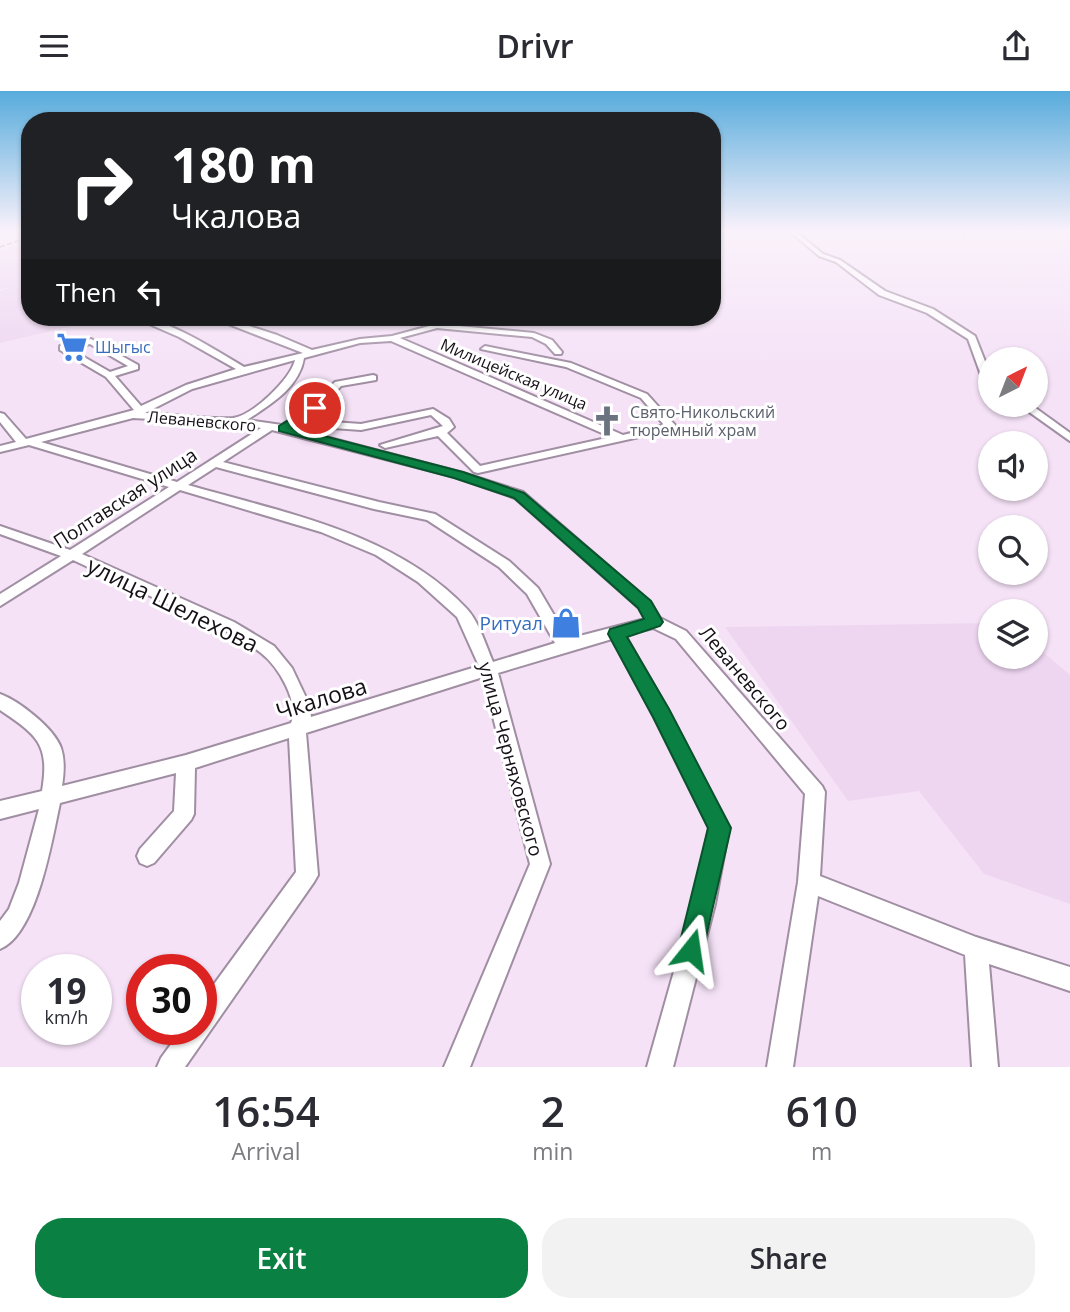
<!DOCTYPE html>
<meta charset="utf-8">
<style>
:root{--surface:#fff;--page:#f2f2f3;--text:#2b2b33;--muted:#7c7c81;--accent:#0b8043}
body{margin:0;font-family:"Open Sans",sans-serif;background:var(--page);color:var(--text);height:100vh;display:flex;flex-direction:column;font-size:26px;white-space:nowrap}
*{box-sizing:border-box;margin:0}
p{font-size:23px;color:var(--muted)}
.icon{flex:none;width:38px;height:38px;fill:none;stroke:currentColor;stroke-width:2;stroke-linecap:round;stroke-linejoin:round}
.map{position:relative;height:976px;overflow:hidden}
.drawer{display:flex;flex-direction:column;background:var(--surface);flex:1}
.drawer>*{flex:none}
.guide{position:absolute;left:21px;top:21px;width:700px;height:214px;border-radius:28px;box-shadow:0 2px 5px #0004;background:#202124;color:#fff;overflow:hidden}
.needle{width:46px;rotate:42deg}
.fabs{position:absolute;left:978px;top:256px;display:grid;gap:14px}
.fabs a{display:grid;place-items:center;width:70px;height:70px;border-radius:50%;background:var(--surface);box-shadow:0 2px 5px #0004;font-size:35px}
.speed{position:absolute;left:21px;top:863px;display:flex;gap:14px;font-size:35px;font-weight:700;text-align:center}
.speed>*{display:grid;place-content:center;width:91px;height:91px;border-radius:50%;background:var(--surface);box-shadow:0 2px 5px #0004;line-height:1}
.speed small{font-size:18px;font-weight:400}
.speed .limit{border:10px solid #d22;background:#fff;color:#111}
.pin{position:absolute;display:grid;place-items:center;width:60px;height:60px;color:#fff;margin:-30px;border:4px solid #fff;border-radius:50%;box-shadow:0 2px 7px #0007}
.me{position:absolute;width:77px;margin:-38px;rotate:15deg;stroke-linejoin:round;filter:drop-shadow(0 0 5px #0008)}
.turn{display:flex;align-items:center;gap:24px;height:147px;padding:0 35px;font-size:32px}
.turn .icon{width:91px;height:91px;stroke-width:2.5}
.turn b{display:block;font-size:49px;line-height:60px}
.then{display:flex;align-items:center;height:66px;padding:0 35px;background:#0003;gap:14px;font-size:26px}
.eta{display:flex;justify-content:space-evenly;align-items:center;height:119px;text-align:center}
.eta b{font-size:42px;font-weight:600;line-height:49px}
.cta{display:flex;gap:14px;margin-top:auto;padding:14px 35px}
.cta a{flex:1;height:80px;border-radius:28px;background:var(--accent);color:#fff;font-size:28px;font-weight:600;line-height:80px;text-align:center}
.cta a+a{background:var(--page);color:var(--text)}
header{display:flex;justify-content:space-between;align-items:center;height:91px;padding:0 35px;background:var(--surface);font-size:32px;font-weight:600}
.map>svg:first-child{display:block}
.built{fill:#eed6f1}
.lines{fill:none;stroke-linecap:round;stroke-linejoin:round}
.minor-casing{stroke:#a08ea2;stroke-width:4}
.minor{fill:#fff;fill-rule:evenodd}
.rail{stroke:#8b7f8d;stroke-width:2;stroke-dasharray:5 2.5;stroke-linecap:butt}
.route{fill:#0b8043;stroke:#07532c;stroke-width:2}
.labels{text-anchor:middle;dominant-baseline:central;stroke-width:6;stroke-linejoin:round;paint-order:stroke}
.far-shop-label{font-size:16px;fill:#366cbe;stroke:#fff;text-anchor:start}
.far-street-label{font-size:16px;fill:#150f16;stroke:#fff}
.far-worship-label{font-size:16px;fill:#5b616d;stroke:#fff;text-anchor:start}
.street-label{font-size:19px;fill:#150f16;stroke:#fff}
.shop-label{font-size:19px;fill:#366cbe;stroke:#fff;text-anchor:end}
.near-street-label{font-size:23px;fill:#150f16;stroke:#fff}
</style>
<header><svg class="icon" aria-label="menu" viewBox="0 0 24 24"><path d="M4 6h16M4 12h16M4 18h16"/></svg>Drivr<svg class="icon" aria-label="share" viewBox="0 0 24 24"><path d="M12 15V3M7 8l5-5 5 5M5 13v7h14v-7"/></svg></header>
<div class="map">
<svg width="1070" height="976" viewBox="0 0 1070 976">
<rect width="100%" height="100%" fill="#f5e2f7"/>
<path class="built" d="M30,149V226H132L118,230L102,228L0,252V200L9,197L0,198V160Z
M990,532V565H1036V555L1070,584V813L984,783L919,700L848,710L725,536Z"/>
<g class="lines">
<g class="minor-casing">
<path id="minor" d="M788,139H794L823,163L840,169L885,200L933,218L975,245L990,283V291L981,284L968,248L927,222L879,204L836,171L819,165Z
M962,139H968L964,142Z
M133,226C164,225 217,260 244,276L303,262L210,226H221L277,244L312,259L360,248L392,245L437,233L534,242L552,249L562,261L561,263H555L546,253L532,246L437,237L400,247L623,344L664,334L641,307L566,276L481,258L485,255L571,272L647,303L675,334V338L478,382L474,381L438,345L385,357L380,354L443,335L431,324L361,339L333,337L303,340L463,382L523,401L650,511L660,527L686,540L822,695L825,701L820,785L976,846L1070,876V900L989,873L998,976H972L965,864L818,805L793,976H767L798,791L805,703L676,548L653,537L625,544L668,619L729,737L715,813L673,976H647L693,813L709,737L654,626L612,548L498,582L550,773L470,976H444L530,773L483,586L306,642L318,784L314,791L185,976H157L161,967L182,938H201V911L296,781L289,647L195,677L194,723L191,729L154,772L147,775L140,772L137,765L140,758L174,720L176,682L60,712C52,749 37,843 0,858V830L9,818L19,792L39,718L0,728V710L42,700C50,653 37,644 0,619V603C19,610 54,637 61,657C65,669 64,683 62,695L186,664L291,632C300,611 278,575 261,562C237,543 208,531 180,519C144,502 109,486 73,469L0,515V503L61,465L0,443V435L70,459L169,396L29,354L0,361V355L16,351L0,331V322L4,323L26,348L134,319L106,286L60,259V255L91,248L138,274V278L115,285L141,315L186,294L236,278L179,246ZM391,250L611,346L480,375L447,342L454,336L449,328L433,318L361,333L333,331L299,334L292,337L319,319L341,295L376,289V285L373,284L335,291L311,315L282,334L247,329C271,313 299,297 304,267L360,252ZM90,253L128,275L110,281L70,258ZM295,269C291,288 252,325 233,327C204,329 173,323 145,322L192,298ZM133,327L238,333L261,337L177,391L41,351ZM272,339L455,386L515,407L639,517L645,528L568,548L538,497L509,470L435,423L379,411L223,371ZM216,376L374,418L427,429L499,476L527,503L555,552L493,571C486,555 479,531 467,518C396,442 285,422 188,394ZM180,399L321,441L376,464L418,491L457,526L479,575L311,626L309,613L292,577L274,555L234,531L82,463Z
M1018,313H1030L1070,342V350Z"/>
</g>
<use href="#minor" class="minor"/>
<path class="rail" d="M0,156L30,146"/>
</g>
<linearGradient id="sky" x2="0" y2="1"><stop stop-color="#57acdc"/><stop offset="0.51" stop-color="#faf2fb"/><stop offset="1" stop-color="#faf2fb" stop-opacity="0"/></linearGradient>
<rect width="1070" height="275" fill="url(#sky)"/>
<path class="route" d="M311,315L320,317L293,337L463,381L524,402L651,510L663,531L660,535L627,546L669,618L731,737L701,868L691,872L682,868L678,859L708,737L653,626L608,543L610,538L644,528L638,517L514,407L454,387L279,340V335Z"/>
<defs>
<g id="supermarket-bare" transform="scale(2.415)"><path d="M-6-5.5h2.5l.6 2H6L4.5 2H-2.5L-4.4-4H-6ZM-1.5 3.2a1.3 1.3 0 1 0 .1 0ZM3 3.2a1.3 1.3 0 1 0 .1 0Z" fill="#3f7fe0" stroke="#fff" stroke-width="2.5" paint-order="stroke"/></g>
<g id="church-bare" transform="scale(2.415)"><path d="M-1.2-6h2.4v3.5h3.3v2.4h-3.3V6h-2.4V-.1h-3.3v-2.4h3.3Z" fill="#6b7280" stroke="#fff" stroke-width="2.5" paint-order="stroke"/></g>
<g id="shop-bare" transform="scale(2.415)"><path d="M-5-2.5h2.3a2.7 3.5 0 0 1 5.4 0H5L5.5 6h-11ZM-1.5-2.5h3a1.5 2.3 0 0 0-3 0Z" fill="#3f7fe0" stroke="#fff" stroke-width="2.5" paint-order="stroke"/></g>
</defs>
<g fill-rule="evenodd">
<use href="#supermarket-bare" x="72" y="256"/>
<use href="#church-bare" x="607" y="330"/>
<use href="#shop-bare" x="566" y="532"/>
</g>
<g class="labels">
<g class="far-shop-label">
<text x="95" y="256">Шыгыс</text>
</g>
<g class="far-street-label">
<text transform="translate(514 283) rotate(23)">Милицейская улица</text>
<text transform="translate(202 330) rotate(5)">Леваневского</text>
</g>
<g class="far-worship-label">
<text x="630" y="321">Свято-Никольский<tspan x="630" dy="18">тюремный храм</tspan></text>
</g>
<g class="street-label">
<text transform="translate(125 407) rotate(-33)">Полтавская улица</text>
<text transform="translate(745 587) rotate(50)">Леваневского</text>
<text transform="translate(511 668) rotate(75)">улица Черняховского</text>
</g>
<g class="shop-label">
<text x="543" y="532">Ритуал</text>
</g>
<g class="near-street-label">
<text transform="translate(173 513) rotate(26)">улица Шелехова</text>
<text transform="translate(321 607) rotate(-17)">Чкалова</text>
</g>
</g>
</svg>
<div class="fabs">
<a><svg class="needle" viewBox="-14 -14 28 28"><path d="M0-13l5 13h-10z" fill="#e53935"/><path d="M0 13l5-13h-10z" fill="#7c7c81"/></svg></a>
<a><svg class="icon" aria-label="sound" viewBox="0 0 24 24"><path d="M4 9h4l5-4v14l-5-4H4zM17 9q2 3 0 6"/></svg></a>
<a><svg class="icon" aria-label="search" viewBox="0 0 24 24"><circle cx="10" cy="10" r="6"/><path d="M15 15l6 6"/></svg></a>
<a><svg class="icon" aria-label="layers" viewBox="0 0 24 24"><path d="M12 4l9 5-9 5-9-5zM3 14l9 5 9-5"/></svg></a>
</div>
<div class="speed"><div>19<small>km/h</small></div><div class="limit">30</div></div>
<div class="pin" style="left:315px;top:317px;background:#d93025"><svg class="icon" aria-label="arrive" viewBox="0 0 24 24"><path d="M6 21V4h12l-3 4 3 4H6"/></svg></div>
<svg class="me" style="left:691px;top:859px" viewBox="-20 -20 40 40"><path d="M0-17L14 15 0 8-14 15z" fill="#0b8043" stroke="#fff" stroke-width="4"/></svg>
<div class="guide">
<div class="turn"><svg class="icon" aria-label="right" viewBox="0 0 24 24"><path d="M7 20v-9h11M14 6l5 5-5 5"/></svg><div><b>180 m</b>Чкалова</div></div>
<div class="then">Then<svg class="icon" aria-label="left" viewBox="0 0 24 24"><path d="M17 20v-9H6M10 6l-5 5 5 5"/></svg></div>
</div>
</div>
<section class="drawer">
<div class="eta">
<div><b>16:54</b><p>Arrival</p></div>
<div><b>2</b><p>min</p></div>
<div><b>610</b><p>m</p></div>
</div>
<div class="cta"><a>Exit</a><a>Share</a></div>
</section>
